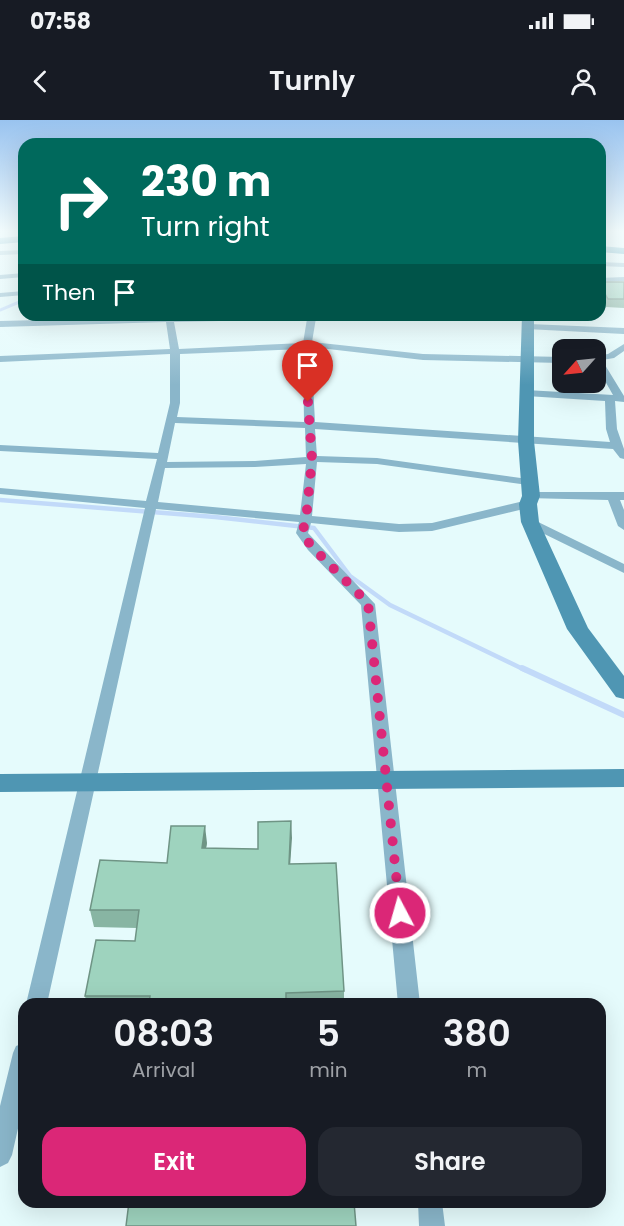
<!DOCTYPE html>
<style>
:root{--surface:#171b24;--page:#242831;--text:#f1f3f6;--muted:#9ea1a6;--accent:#db2777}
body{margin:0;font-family:Poppins,sans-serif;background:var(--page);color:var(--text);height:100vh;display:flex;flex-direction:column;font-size:22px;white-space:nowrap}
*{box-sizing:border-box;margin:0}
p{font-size:20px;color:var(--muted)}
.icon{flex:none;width:33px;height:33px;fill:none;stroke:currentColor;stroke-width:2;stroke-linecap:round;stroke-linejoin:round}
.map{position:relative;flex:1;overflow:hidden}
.details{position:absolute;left:18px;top:878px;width:588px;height:210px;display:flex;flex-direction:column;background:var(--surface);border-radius:18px;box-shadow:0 6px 24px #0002}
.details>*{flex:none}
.guide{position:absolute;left:18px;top:18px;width:588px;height:183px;border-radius:18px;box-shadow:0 6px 24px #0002;background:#00695c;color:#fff;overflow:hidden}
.needle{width:39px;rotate:243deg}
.fabs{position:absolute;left:552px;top:219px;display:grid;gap:12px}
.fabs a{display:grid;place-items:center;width:54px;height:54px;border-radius:12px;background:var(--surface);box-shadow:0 6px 24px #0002;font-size:30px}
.pin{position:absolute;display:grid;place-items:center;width:51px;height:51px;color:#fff;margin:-62px -26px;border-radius:50% 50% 50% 0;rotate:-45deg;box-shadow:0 0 6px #0007}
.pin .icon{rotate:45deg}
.me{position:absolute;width:66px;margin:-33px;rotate:354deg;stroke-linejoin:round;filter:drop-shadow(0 0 4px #0008)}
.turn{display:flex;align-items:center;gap:21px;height:126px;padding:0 24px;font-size:27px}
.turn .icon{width:78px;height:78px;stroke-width:2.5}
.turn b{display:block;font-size:42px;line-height:51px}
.then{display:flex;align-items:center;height:57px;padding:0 24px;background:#0003;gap:12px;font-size:22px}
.eta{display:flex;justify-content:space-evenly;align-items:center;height:102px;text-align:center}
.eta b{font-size:36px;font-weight:600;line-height:42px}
.button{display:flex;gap:12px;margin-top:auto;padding:12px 24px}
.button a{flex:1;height:69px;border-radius:18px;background:var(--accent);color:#fff;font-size:24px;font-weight:600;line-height:69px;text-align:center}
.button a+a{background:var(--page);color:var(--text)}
.status{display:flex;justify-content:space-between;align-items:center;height:42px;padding:0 30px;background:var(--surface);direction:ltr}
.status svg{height:16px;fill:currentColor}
header{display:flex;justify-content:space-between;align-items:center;height:78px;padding:0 24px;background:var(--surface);font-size:27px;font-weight:600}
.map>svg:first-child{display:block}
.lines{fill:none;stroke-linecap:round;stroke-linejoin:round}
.stream-far2{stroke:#c2daf9;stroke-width:3}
.stream-far1{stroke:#c2daf9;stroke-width:4.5}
.stream{stroke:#c2daf9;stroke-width:6}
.street{fill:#8ab6ca;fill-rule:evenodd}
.secondary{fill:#4f96b3;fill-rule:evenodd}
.primary{fill:#0c7fa2;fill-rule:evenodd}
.wall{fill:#88b5a3}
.shaded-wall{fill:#6f9485}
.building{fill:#9ed3be;stroke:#6f9485;stroke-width:1.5}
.route{stroke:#db2777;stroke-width:10;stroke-dasharray:0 18}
</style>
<div class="status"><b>07:58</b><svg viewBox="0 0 49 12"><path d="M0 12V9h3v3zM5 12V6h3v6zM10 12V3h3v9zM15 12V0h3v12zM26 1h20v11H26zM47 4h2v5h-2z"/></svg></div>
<header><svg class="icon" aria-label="back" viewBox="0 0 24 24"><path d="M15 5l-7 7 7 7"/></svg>Turnly<svg class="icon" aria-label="person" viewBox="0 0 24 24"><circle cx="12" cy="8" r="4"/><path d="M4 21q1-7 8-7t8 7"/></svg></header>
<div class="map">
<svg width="624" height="1106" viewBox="0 0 624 1106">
<rect width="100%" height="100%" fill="#e5fbfc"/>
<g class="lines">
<path class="stream-far2" d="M0,190L24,180"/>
<path class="stream-far1" d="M0,380L215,397L314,408L350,456L390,485L525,550"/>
<path class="stream" d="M522,548L624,595"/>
<path class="street" d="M24,130V134L0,135V131Z
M600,142L624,143V147L600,146Z
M24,153V157L0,159V155Z
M624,157V161L600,162V158Z
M24,171V175L0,177V173Z
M165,195H173L174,197L352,195L348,197L316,198L312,222L423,234L562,237V243L423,240L311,227L315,302L610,322L606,309L605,281L526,276L521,273L526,270L613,275L596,245V236L608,234L624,224V231L614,238L602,240L624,276V282L615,281L617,309L624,329V339L620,338L613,329L315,309L317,336L377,338L528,359L534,362L528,365L377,344L317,342L312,396L399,404L432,403L528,380L534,384L532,387L432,411L399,412L311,403L308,413L375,484L420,884H398L361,485L308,430L296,413L299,402L156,389L47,884H26L145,388L0,374V368L146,381L157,339L0,331V325L158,333L170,283V234L0,242V236L170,229L166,202L0,207V201L165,197ZM307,199L303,223L179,229L174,202ZM303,229L304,302L177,297L180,283V234ZM175,303L305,308L306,337L255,341L167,342ZM306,344L300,395L158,382L165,348L255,347Z
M529,204L624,208V214L526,209L525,207Z
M531,372H624V380H620L624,390V410L618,406L608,380L527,378V374Z
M530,398L624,444V453L526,405L524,402Z
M24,923V982L12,1035L8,1043L0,1047V986L13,933L16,926Z
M418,1082H442L445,1106H419Z"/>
<path class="secondary" d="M522,195H534V321L540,376L537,384L539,402L588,508L624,556V579L616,577L567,509L521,402L519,384L522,376L518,321Z
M624,649V667L0,672V654Z"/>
<path class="primary" d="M24,116V122L0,124V118Z
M600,126L624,128V134L600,132Z"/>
</g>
<path class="wall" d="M600,162H624V188L606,187L600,176Z
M291,701L290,744L344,871V884H87L85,876L135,821L137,808L94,807L90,790L167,743L207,723L206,728L258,729Z"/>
<path class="shaded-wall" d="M291,701L292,718L289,761V744Z
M205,706L207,723L203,745L202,728Z"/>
<path class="building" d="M600,162H624V179H608L600,165Z
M291,701L289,744L336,743L344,871L286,873V884H149L150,876H85L96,820L135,821L139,790H90L100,740L167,743L171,706H205L202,728L258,729V702Z
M129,1082H354L356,1106H126Z"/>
<linearGradient id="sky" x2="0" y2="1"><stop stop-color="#99c3ef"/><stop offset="0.42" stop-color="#f3fdfe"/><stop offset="1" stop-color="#f3fdfe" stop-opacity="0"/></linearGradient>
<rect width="624" height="265" fill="url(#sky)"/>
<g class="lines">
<path class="route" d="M308,282L312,339L306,400L302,413L312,427L368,483L400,793"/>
</g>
</svg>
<div class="fabs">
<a><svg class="needle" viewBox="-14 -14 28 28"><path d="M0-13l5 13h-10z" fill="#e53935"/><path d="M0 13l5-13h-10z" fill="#9ea1a6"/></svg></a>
</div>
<div class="pin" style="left:308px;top:282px;background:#d93025"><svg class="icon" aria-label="arrive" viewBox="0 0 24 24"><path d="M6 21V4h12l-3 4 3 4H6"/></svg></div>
<svg class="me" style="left:400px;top:793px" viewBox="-20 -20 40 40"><circle r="17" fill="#db2777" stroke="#fff" stroke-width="3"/><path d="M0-11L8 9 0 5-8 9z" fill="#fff"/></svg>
<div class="guide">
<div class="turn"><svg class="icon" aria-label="right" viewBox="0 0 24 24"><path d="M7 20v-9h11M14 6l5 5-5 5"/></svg><div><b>230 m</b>Turn right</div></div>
<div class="then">Then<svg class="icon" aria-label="arrive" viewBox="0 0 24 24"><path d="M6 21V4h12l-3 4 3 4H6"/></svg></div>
</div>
<section class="details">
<div class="eta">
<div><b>08:03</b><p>Arrival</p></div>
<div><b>5</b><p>min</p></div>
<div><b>380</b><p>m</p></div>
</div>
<div class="button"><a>Exit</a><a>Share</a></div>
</section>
</div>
